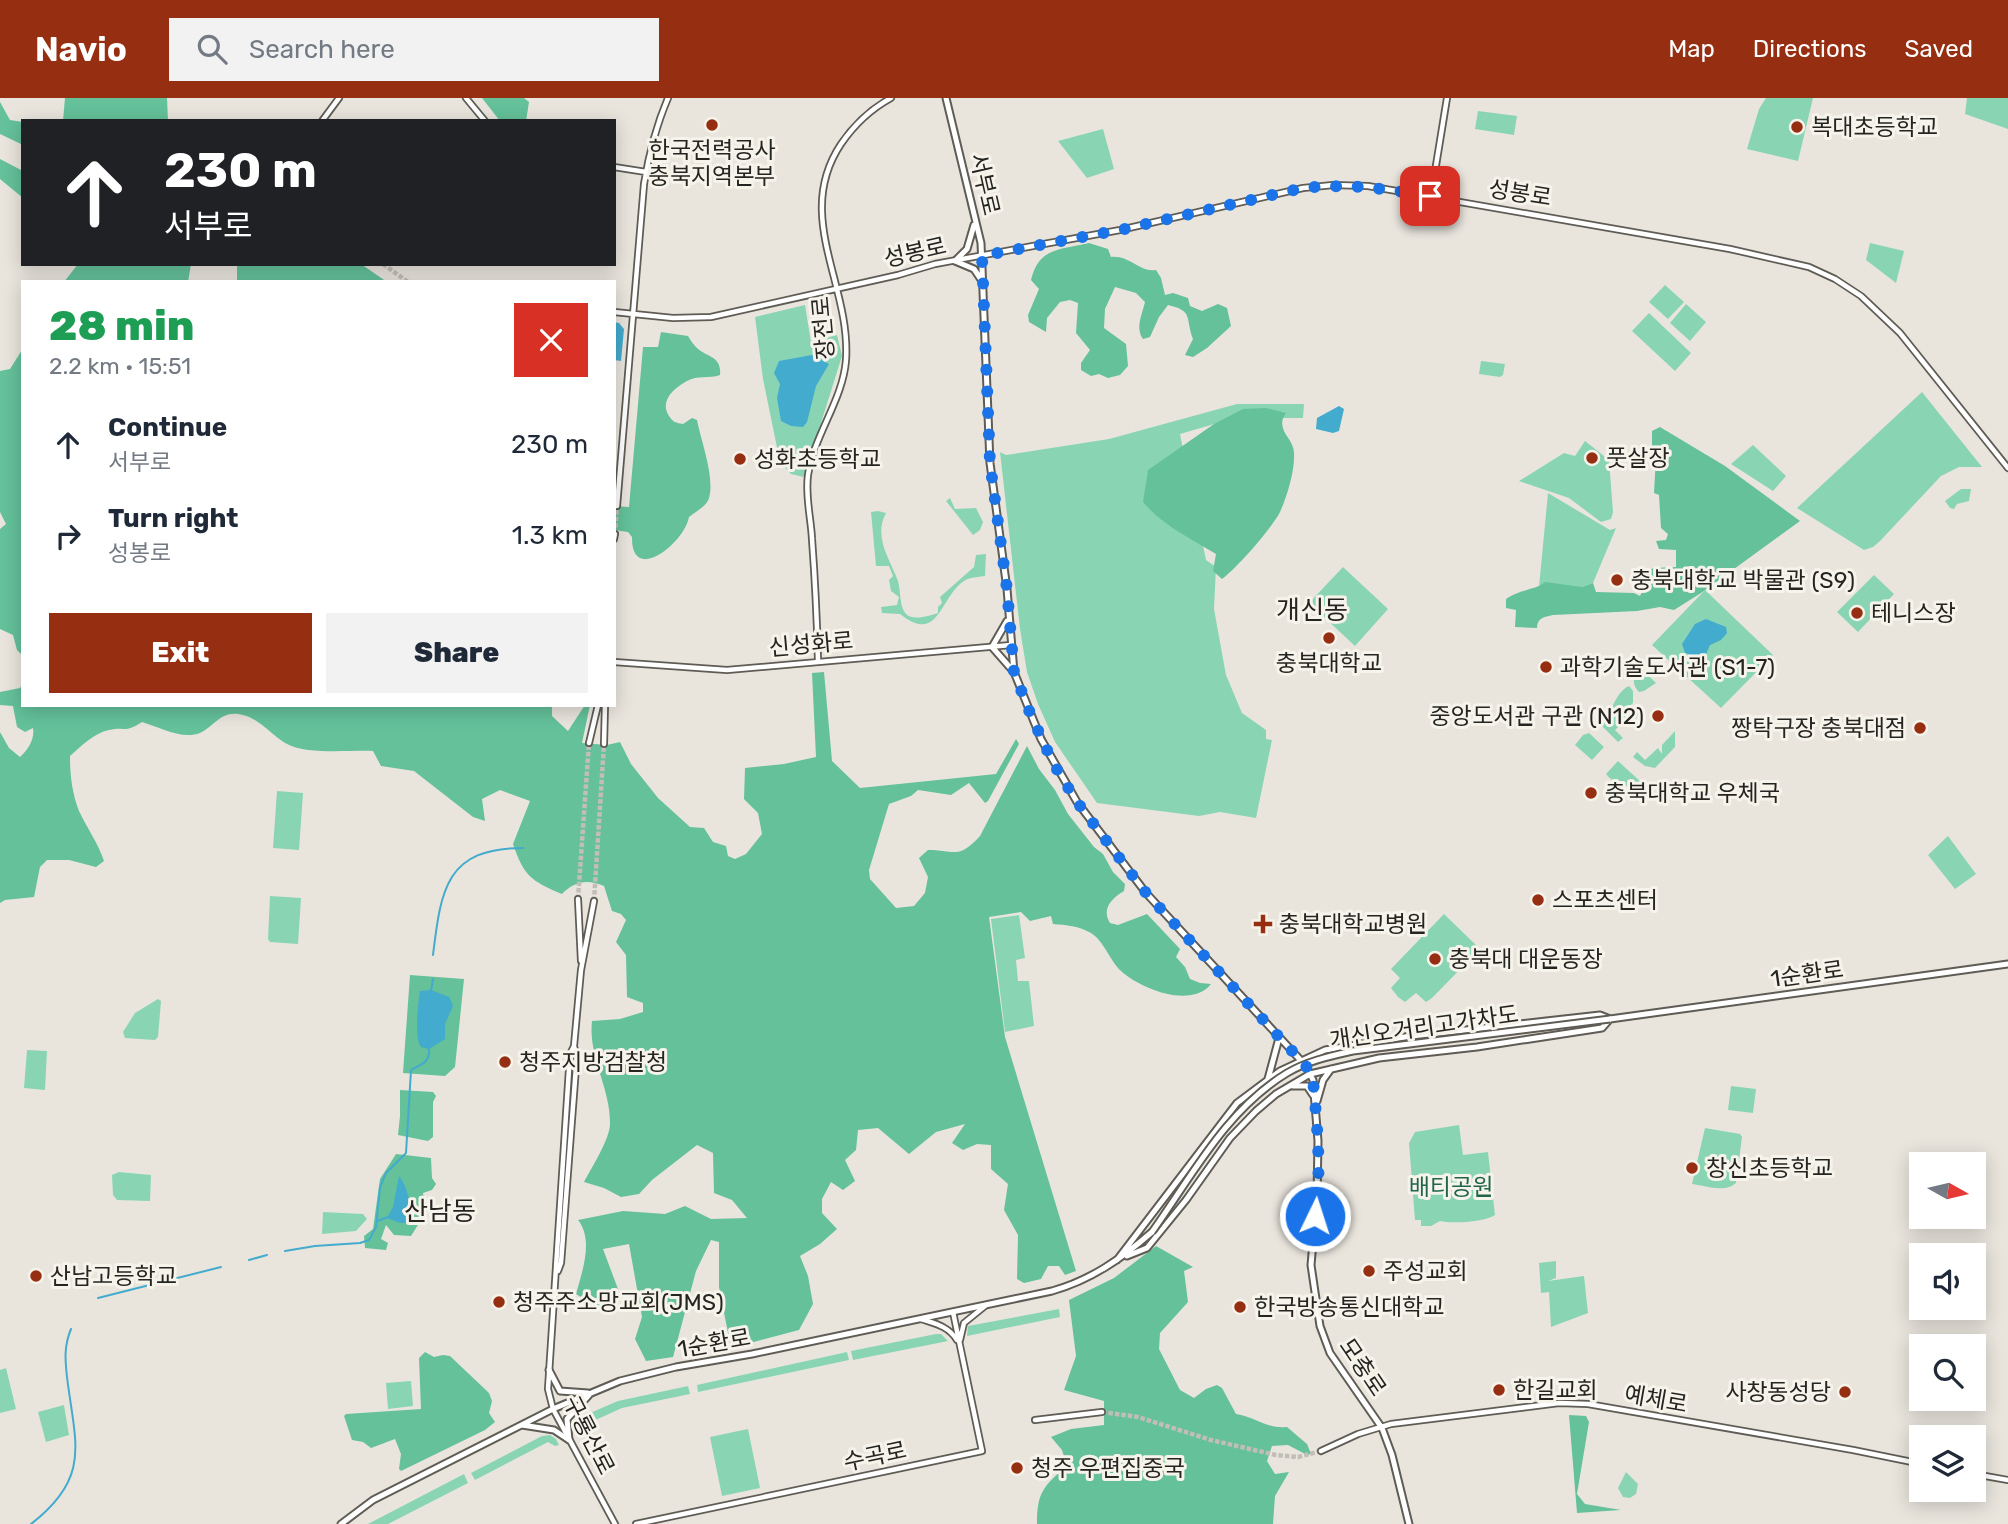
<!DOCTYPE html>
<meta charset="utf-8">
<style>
:root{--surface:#fff;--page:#f2f2f3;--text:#1f2937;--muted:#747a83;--accent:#962e11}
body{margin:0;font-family:Rubik,"Noto Sans KR",sans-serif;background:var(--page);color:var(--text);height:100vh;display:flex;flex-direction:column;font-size:26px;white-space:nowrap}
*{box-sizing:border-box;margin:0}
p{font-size:23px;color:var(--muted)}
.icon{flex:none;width:38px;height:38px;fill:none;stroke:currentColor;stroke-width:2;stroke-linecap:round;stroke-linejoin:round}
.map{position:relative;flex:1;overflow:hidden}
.drawer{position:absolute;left:21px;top:182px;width:595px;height:427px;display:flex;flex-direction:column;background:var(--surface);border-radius:0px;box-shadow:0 4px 18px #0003}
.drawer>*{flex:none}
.guide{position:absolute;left:21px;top:21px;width:595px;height:147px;border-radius:0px;box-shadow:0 4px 18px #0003;background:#202124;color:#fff;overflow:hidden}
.needle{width:46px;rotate:98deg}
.tools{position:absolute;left:1909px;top:1054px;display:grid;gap:14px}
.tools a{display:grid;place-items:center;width:77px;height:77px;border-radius:0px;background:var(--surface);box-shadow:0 4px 18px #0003;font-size:35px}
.pin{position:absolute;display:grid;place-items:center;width:60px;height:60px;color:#fff;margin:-30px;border-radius:14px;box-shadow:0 4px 10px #0006}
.me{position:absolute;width:77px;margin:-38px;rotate:4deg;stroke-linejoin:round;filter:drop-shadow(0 0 5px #0008)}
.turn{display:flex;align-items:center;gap:24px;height:147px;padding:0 28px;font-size:32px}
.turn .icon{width:91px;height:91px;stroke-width:2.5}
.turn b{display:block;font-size:49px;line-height:60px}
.round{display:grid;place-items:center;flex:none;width:74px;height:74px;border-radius:0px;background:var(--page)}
.summary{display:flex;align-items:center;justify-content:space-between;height:119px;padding:0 28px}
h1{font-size:42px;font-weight:800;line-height:52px;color:#1e9e55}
.button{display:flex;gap:14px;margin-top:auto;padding:14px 28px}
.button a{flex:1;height:80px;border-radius:0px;background:var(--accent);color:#fff;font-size:28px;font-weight:800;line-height:80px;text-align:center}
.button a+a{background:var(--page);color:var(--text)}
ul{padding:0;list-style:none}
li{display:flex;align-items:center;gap:21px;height:91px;padding:0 28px}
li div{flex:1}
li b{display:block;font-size:26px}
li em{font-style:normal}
header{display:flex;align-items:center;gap:42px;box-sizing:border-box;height:98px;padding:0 35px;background:var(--accent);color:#fff}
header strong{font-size:33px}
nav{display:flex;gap:38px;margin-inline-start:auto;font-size:24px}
.search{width:490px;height:63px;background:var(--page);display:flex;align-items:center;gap:18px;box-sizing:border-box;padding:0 24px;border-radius:0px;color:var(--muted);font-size:26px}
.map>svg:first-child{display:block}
.green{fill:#89d5b3}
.forest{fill:#64c19a}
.water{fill:#43abcd}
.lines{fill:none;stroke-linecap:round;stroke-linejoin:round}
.stream{stroke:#43abcd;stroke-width:2}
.tertiary-tunnel{stroke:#c2beb7;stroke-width:4.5;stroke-dasharray:4.5 2;stroke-linecap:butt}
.tertiary-casing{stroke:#5f5c55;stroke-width:8}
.secondary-casing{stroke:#5f5c55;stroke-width:9}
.tertiary{stroke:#fff;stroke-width:4.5}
.secondary{stroke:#fff;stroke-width:5}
.secondary-bridge-casing{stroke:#5f5c55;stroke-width:9;stroke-linecap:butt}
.secondary-bridge{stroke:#fff;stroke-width:5}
.route{stroke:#1a73e8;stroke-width:12;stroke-dasharray:0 21.6}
.poi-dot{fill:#962e11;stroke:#f6f3ea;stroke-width:2.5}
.labels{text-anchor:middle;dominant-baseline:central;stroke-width:6;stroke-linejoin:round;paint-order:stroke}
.poi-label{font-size:23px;fill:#252421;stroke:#f6f3ea;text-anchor:start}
.street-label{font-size:23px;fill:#252421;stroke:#f6f3ea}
.park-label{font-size:23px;fill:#21664b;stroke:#f6f3ea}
.quarter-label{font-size:26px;fill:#252421;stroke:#f6f3ea}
</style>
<header>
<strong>Navio</strong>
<div class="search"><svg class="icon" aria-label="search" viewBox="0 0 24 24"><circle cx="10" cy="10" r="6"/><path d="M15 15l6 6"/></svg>Search here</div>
<nav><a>Map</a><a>Directions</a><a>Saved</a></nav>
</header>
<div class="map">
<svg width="2008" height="1426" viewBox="0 0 2008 1426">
<rect width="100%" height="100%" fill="#e9e5dd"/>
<path class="green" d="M1766,0H1813L1798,63L1747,51L1759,11Z
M1967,0H2008V31L1965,16Z
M1478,13L1517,18L1514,37L1475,31Z
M1103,31L1114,71L1087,80L1058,43Z
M1870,145L1904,153L1896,185L1866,162Z
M1665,187L1684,204L1668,221L1649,204Z
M1686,206L1706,224L1690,243L1670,225Z
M805,207L811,244L837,237L842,258L804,379L791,376L780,364L763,281L755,219Z
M1649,215L1691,255L1675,273L1632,233Z
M1481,263L1505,266L1503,277L1500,279L1479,276Z
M1922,294L1982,369H1959L1941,378L1880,443L1873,449L1864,452L1797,410Z
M1237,306H1304L1303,320H1235L1180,336L1206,462L1216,469L1214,511L1226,577L1242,615L1266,632V641L1272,642L1256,720L1220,714L1199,718L1097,705L1055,644L1038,606L1027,574L1020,531L1000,354L1006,357L1109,341Z
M1585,343L1609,362L1613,414L1611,421L1601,424L1569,400L1519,383L1564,355L1575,358Z
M1753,347L1786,378L1773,393L1731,366Z
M1961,391H1971L1969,403L1957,406L1954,411L1950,410L1945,403Z
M1548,395L1610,432L1616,430L1593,485L1582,489H1539Z
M950,400L955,411L976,410L983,424L980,432L973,437L946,403Z
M878,413L886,415C873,439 890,461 898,483C901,493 899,508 906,516C913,523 929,518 938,515V509L942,505L940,499L974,469L976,457L986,456L985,478C979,479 969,479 964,483C939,500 939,547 900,516L882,515L881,509L897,507L899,499L891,493L889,482L893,478L889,468H876L871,414Z
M1343,469L1388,511L1355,548L1309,505Z
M1874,477L1894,496L1858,534L1837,514Z
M1705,492L1773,557L1721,610L1652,547Z
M1640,569L1656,585L1644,593L1639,594C1631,586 1633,577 1640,569Z
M1629,588L1633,593V605L1630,608L1612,612C1613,604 1621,591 1629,588Z
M1642,613L1630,627L1625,622L1615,632L1623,640L1618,644L1602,628L1606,619Z
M1675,633V649L1655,670L1645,668L1633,659L1637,654L1645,662L1658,650L1662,656V647Z
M1589,635L1604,649L1592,662L1575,647L1583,637Z
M1618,663L1642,685V687C1628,690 1615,687 1606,676Z
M277,693L303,695L299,752L273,750Z
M1948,738L1976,776L1955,791L1928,757Z
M270,798L301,800L298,846L270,844L268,841Z
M1444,816L1478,849L1475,856L1432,900L1426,904L1416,895L1405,904L1398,899L1391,890L1400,880L1391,871Z
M1019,817L1025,860L1016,862L1018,883H1029L1034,928L1005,934L991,821Z
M158,901L161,903L158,939L155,942L125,940L123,934L135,915Z
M27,952L47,953L45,992L24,990Z
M1731,988L1756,991L1753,1015L1728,1012Z
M1459,1027L1463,1057L1488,1054L1495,1117C1485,1124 1452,1126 1440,1123L1431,1128H1421V1122H1415L1409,1045L1415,1034Z
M1705,1030L1740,1036L1742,1039L1736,1085C1725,1095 1706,1088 1692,1086Z
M119,1074L151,1077L150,1103L117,1102L113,1097L112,1077Z
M323,1114L363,1116L367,1121L356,1133L322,1136Z
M1556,1163V1180L1548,1183L1584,1178L1588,1215L1551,1229L1549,1194L1541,1195L1539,1165Z
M1059,1211L1060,1219L967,1238L968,1228Z
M936,1236H941L948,1243L853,1262L851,1253Z
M847,1254L849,1262L698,1294L697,1287Z
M6,1270L16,1311L0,1315V1272Z
M411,1283L413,1308L388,1311L386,1285Z
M688,1288L690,1296L622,1310L578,1330L575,1326L576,1321L618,1303Z
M64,1307L69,1337L46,1344L38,1314Z
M748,1331L760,1390L722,1398L710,1339Z
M550,1337L556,1341L559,1347L555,1348L548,1344L475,1382L471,1375L542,1338Z
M1626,1374L1638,1386L1636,1396L1630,1400L1623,1399L1618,1390Z
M464,1376L468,1385L388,1426H368Z"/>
<path class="forest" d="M65,0H167L168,23H63Z
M482,0H524L529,4L526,23H500Z
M0,4L10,22L23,24V47L0,36Z
M0,61L23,73V100L0,81Z
M1089,145L1108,151L1111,159C1130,157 1140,175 1156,172L1161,180L1165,197L1173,195L1188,200L1190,208L1202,213L1218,206L1227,210L1231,228L1207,250L1193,259L1185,257L1193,241C1185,220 1194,213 1168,207L1159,219L1150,239L1143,241C1135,230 1142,217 1145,204L1136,195L1115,189L1105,211L1104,230L1126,246L1128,268L1120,277L1108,280L1099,276L1091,278L1081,272V265L1090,252L1076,235L1078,205L1070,202L1060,204L1047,220L1046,234L1029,224L1028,217L1039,191L1031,182C1039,149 1060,152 1089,145Z
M78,166H191L188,184H64Z
M237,166H361L387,184H237Z
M661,234L688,238C690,241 692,245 695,248C706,260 722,257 720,277C709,281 697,277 687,283C674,290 659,303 669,318C673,324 676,325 683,326L692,320L697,322C701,343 715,379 709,400C707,408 695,414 689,419C684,446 631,487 632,439L628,434L614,432V408L629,409L643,249H658Z
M23,246V558L17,552L13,537L0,531V431L6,426L0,414V273L10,271L22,252Z
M1266,310L1286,315C1274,332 1294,340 1294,355C1295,373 1287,398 1280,414C1272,430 1237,470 1222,481L1213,473L1216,456C1190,440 1163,428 1143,404L1148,372L1214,326L1243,311Z
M1660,329L1725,368L1800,423L1701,495L1674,512L1660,509L1637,513L1553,517C1544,519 1537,520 1537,530L1515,529L1516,512L1506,510V501C1522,490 1534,493 1545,484L1582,489L1593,485L1596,494L1634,495L1640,498L1647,483L1643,480L1645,473L1654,470L1676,469V452L1659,451L1656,443L1666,442L1668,436L1661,430L1659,397L1654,395L1656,359L1652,358V333Z
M824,574L832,663L860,690L996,676L1016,641L1019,646L988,703L985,705L969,685L951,697L918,692L911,698L889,706L869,772L870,781L896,810L914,808L925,795L928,779L919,760L928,752C955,752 958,762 980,738L1027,648L1039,671L1055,692L1068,716L1094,749L1103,756L1113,774L1125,786L1124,793C1112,800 1101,811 1110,825L1118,827L1147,816L1180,851L1176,859L1185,869L1190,881L1200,885L1211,886C1191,911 1141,891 1121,873C1110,863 1104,843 1091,835C1079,828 1066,827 1053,826L1051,818L1030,823L1021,814L989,819L1005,939L1076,1173L1065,1177L1059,1168H1048L1041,1181L1024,1185L1017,1181L1018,1137L1004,1112L1008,1086L991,1071V1047L977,1046L963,1052L952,1045L965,1026L936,1034L909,1056L878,1030L858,1032L856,1052L845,1062L855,1083L843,1092L831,1084L822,1101V1115L837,1131L820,1146L800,1158L808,1178L813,1206L799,1232L731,1250L719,1189V1144L711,1142L696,1173L673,1259L646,1263L635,1241L642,1219L629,1146L603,1151L618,1191L609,1217L576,1196C582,1174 594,1142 578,1122L623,1113L665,1116L685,1108L711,1121L747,1120L732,1102L714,1095L713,1055L697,1047L652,1082L639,1096L621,1099L604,1090L584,1084C591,1070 611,1040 610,1024C610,989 588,958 592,923L620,921L643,914V905L627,899L626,857L616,844L626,822L621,816L612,813L604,788C587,781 575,783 562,796C531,783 524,778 513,746L530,703L500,692L482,701L485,723L473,719L414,673L381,668L373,653C350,652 307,657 287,646C272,638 260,621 243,617C221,611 215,628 200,635C182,642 159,629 142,624C123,636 127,628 109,632C94,635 81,648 70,658C70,677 72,695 79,713C87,730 98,745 104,763L96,769L69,762H47L40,769L34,799L5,802L0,805V634L9,650L20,659C28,652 35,641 33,630L25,634L17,629L13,608L0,607V594L20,590L23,584V607H552V618L568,633L585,607H590L582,645L607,647L620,644L631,666L658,700L690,729L704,730L713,744L726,748L728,758L735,761L746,756L762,736L758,715L744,701L745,670L784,666L816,659L812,575Z
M410,877L464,881L455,969L445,978L403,975Z
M400,992L433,994L436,998L433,1004V1039L428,1043L398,1037L400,1018Z
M396,1056L431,1060L432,1080L436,1086L432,1092L423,1095L424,1102L430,1108L411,1138L394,1137L386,1127L381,1141L388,1145L386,1152L365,1150L364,1138L373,1131L380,1081Z
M1156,1148L1193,1169L1184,1173L1188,1204L1160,1235L1159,1251L1180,1292L1194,1300L1206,1291L1217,1287L1222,1290L1236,1316C1256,1319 1266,1331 1287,1329L1307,1346L1311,1356L1307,1357L1288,1347L1272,1348L1267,1363L1275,1376L1289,1374L1275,1398L1273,1426H1037C1037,1395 1043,1388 1067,1368L1062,1352L1051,1339L1071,1331L1104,1327V1303L1064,1292L1076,1258L1069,1202L1114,1180Z
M425,1254L434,1259L443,1257L450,1258L489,1295L492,1303L489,1315L495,1324L485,1332L401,1373L399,1371L401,1356L395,1341L371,1350L363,1344L352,1342L344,1318L346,1316L421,1311L419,1260Z
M1569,1317L1586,1318L1589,1324L1577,1396L1585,1406L1621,1412L1577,1415Z"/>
<path class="water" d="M614,224L619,225L624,231L621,263L614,262Z
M812,257L829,266L816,288L807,324L803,329L791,328L781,323L777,300L780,286L774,275L779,263Z
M1339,308L1344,311L1339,333L1333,335L1316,331L1317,320Z
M1706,521L1726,529L1727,535L1721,542L1710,547L1704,561L1685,555L1682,546L1695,526Z
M431,892L449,899L453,908L445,926V941L429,951L421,949C414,939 418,907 420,893Z
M399,1078C408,1090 413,1110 408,1125H400L387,1120L393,1109Z"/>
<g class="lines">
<path class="stream" d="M433,857C441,791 446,750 523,750
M431,893L433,881
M377,1123L388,1119
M285,1153L315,1148L360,1145L369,1142L376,1129L380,1089L386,1075L406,1055L411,972C421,966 430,965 429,951
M249,1162L267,1157
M98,1200L221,1169
M31,1426C92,1379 75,1345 67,1279C65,1261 64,1248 71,1231"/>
<path class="tertiary-tunnel" d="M383,166L408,184
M615,436L617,408
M578,801L589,645
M594,803L604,646
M1102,1314L1138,1319L1211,1342L1276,1357L1298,1359L1321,1353"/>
<g class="tertiary-casing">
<path id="tertiary" d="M466,0L485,23
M322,23L339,0
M614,69L646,74
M1431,98L1447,0
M614,214L673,220L711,219L898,177L935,166L1120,132L1303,90L1333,87L1368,88L1730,151L1809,169L1835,181L1861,198L1900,235L2008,370
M617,408L644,86C649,56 656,28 668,0
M614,441L615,436
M818,562C817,522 815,481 812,441C811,420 805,398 808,377C814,337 843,302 846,262C851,186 793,118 841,46C854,27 871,11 891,0
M614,564L727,572L1011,547
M589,645L598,607
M604,646L605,607
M578,801L581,863
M594,803L581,872L574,948L570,956L548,1291L553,1311L615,1426
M558,1173L561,1165L577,956L574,949
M921,1221C936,1226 948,1228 957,1242
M960,1242L964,1225L985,1208
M1035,1322L1102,1314
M1321,1353L1358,1336L1391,1326L1559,1305L1588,1306L1853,1352L1922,1366
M1974,1376L2008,1382
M636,1426L982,1353L953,1214"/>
</g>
<g class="secondary-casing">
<path id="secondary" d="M946,0L981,145L990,365L1007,491L1014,574L1041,641L1077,704L1146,795L1306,968L1313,982L1318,1043L1317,1099L1311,1167L1320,1228L1330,1255L1382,1330L1392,1357L1409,1426
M955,163L967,151L974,127
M955,163L974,171L982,183
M1007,523L992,549L1014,574
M1268,981L1279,940
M1293,988H1307L1313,997
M1317,1003L1323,982L1331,971
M1127,1158L1147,1150L1186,1102L1230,1040L1256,1013L1276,996L1310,976L1379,960L1477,949L1602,930L1610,921
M1117,1162L1237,1005L1280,973L1325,952L1411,938L1600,917L1610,921L2008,866
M549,1272L560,1293L588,1295
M522,1327L554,1332L569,1342
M569,1342L567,1321L589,1297
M341,1426L373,1402L553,1311L620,1283L676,1269L752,1256L1052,1193C1091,1182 1121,1161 1152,1134"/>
</g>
<use href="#tertiary" class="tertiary"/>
<use href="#secondary" class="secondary"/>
<g class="secondary-bridge-casing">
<path id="secondary-bridge" d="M1152,1134C1192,1078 1226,1012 1287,975C1307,963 1331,958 1353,953L1610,921"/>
</g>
<use href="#secondary-bridge" class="secondary-bridge"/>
</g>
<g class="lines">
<path class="route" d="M1315,1118C1322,1074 1317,1027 1313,982L1306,968L1146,795L1077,704L1053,665L1030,615L1014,574L1007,491L990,365L982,158L1120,132L1303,90C1347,85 1387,91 1430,98"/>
</g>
<g class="poi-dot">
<circle cx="712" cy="27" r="7"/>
<circle cx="1797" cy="29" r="7"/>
<circle cx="1592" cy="360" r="7"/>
<circle cx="740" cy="361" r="7"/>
<circle cx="1617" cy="482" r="7"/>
<circle cx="1857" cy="515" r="7"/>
<circle cx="1329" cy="540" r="7"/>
<circle cx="1546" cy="569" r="7"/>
<circle cx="1658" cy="618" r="7"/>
<circle cx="1920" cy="630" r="7"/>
<circle cx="1591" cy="695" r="7"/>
<circle cx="1538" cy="802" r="7"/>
<path d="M1259.5 815.5h7v7h7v7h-7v7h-7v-7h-7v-7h7z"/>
<circle cx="1435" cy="861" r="7"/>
<circle cx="505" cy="964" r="7"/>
<circle cx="1692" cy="1070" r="7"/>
<circle cx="1369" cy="1173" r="7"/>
<circle cx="36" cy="1178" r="7"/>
<circle cx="499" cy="1204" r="7"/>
<circle cx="1240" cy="1209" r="7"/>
<circle cx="1499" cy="1292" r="7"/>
<circle cx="1845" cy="1294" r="7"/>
<circle cx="1017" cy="1370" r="7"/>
</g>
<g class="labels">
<g class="poi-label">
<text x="1811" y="29">복대초등학교</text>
<text x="712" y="52" text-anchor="middle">한국전력공사<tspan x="712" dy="26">충북지역본부</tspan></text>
<text x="1606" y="360">풋살장</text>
<text x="754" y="361">성화초등학교</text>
<text x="1631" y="482">충북대학교 박물관 (S9)</text>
<text x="1871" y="515">테니스장</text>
<text x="1329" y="565" text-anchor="middle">충북대학교</text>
<text x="1560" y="569">과학기술도서관 (S1-7)</text>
<text x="1644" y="618" text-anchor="end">중앙도서관 구관 (N12)</text>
<text x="1906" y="630" text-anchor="end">짱탁구장 충북대점</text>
<text x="1605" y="695">충북대학교 우체국</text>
<text x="1552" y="802">스포츠센터</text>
<text x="1279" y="826">충북대학교병원</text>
<text x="1449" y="861">충북대 대운동장</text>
<text x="519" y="964">청주지방검찰청</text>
<text x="1706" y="1070">창신초등학교</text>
<text x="1383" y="1173">주성교회</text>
<text x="50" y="1178">산남고등학교</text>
<text x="513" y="1204">청주주소망교회(JMS)</text>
<text x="1254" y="1209">한국방송통신대학교</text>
<text x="1513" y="1292">한길교회</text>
<text x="1831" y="1294" text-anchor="end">사창동성당</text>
<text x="1031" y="1370">청주 우편집중국</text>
</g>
<g class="street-label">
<text transform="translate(985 86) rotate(77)">서부로</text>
<text transform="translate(1520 95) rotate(9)">성봉로</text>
<text transform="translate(915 154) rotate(-13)">성봉로</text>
<text transform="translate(823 230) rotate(-95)">장전로</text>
<text transform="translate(811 546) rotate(-5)">신성화로</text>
<text transform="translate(1807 876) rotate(-8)">1순환로</text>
<text transform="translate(1424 929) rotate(-8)">개신오거리고가차도</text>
<text transform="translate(714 1245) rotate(-10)">1순환로</text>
<text transform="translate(1363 1269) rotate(56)">모충로</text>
<text transform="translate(1656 1301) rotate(10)">예체로</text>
<text transform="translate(589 1337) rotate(63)">구룡산로</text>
<text transform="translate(875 1358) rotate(-12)">수곡로</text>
</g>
<g class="park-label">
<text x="1451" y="1089">배티공원</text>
</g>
<g class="quarter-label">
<text x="1312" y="512">개신동</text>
<text x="440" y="1113">산남동</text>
</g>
</g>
</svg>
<div class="tools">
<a><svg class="needle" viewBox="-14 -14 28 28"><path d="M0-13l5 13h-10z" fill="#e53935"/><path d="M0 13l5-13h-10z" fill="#747a83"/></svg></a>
<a><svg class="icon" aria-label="sound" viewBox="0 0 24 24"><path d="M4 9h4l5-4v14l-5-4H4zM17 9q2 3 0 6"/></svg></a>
<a><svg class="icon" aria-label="search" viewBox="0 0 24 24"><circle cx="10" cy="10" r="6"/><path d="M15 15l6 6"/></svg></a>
<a><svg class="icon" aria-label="layers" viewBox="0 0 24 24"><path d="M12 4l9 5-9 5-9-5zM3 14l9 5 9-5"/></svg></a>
</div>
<div class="pin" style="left:1430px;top:98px;background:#d93025"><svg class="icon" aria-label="arrive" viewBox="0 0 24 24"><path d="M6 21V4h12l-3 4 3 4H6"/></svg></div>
<svg class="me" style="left:1315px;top:1118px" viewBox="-20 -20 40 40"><circle r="17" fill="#1a73e8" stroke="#fff" stroke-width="3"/><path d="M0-11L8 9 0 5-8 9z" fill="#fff"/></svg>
<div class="guide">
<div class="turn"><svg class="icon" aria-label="ahead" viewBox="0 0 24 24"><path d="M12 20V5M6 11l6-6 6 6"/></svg><div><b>230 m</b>서부로</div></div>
</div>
<section class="drawer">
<div class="summary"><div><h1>28 min</h1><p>2.2 km · 15:51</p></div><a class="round" style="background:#d93025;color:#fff"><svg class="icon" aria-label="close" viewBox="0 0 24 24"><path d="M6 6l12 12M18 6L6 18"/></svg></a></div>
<ul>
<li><svg class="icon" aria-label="ahead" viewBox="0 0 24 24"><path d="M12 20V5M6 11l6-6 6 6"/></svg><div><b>Continue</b><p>서부로</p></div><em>230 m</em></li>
<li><svg class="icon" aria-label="right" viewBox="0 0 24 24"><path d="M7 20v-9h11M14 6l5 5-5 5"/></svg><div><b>Turn right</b><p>성봉로</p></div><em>1.3 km</em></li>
</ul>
<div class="button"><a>Exit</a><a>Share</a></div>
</section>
</div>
